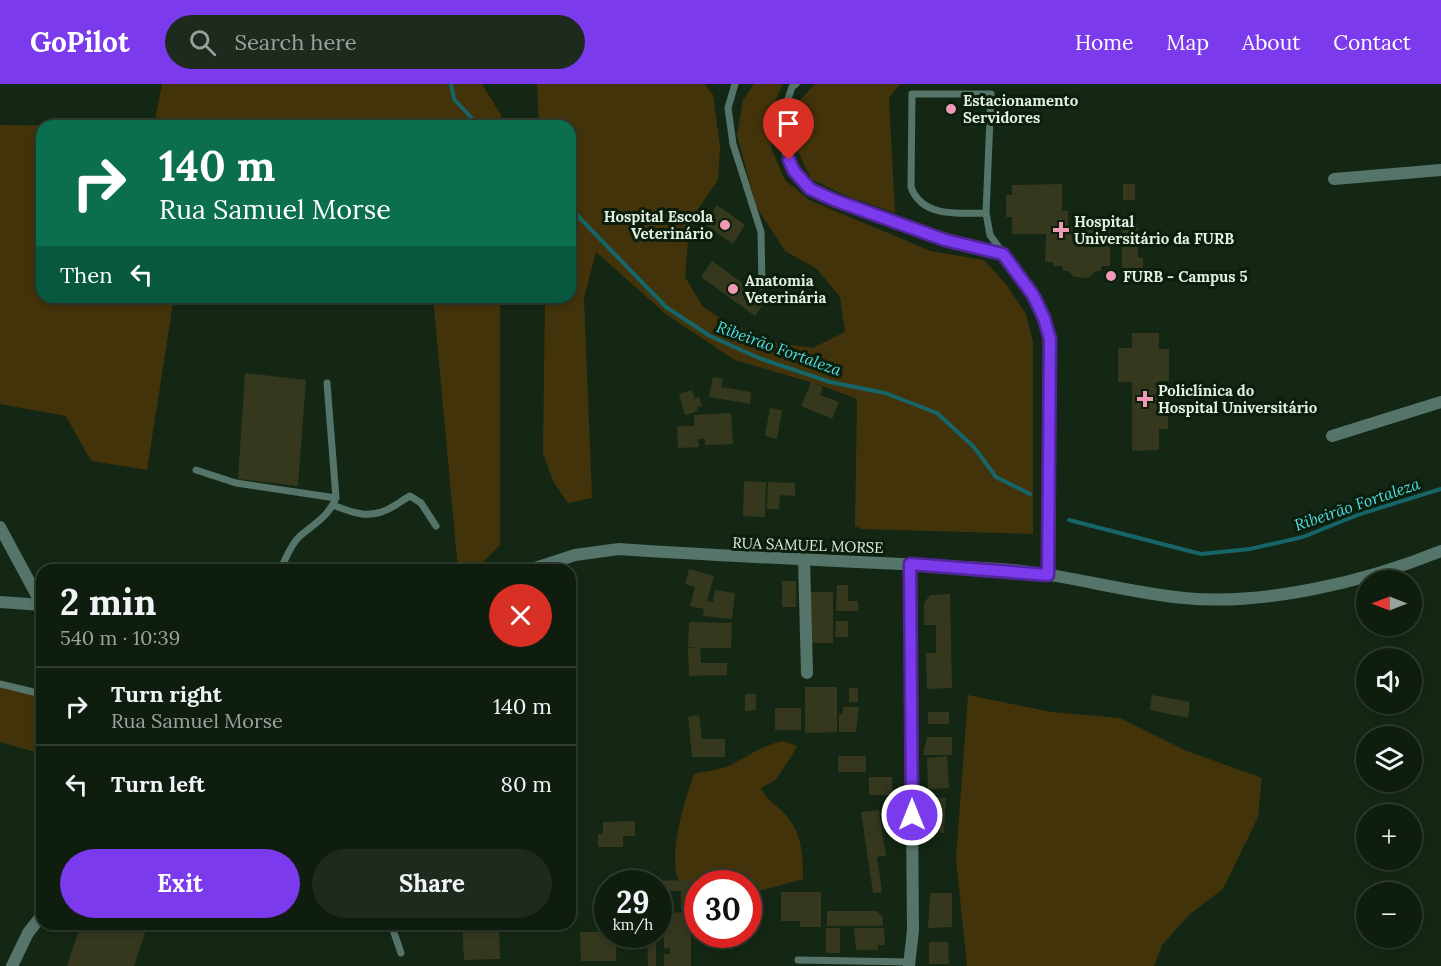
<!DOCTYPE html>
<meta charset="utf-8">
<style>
:root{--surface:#0f1d0f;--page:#1d2a1d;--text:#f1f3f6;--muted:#9ba29e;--line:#2f3b2f;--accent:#7c3aed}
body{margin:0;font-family:Lora,serif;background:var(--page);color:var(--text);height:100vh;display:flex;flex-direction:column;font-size:22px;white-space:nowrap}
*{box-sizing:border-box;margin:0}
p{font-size:20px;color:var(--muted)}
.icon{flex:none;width:33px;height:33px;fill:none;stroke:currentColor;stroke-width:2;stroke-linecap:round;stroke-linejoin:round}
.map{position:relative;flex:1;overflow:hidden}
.panel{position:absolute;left:36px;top:480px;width:540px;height:366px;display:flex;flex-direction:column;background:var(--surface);border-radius:18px;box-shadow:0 3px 9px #0003,0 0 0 2px var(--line)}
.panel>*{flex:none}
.banner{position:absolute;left:36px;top:36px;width:540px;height:183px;border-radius:18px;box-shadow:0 3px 9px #0003,0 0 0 2px var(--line);background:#0b6e4f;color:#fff;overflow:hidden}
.needle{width:39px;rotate:270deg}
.buttons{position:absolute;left:1356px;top:486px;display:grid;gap:12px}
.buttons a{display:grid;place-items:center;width:66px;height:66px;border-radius:50%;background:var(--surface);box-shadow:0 3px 9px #0003,0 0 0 2px var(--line);font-size:30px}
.speed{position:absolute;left:594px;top:786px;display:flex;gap:12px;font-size:30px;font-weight:700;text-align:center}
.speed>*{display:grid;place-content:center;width:78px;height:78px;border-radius:50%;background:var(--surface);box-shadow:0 3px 9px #0003,0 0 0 2px var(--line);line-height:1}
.speed small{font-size:15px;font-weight:400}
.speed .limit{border:9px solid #d22;background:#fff;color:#111}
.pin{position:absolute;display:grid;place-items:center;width:51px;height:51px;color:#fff;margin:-62px -26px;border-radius:50% 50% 50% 0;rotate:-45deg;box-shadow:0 0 6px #0007}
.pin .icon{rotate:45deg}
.me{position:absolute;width:66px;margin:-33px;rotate:0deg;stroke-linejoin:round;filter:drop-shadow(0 0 4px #0008)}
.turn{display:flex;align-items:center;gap:21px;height:126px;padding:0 24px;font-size:27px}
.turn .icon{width:78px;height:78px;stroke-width:2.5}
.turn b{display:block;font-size:42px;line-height:51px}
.then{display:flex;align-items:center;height:57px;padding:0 24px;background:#0003;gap:12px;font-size:22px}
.round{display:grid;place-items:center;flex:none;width:63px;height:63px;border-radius:32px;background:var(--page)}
.summary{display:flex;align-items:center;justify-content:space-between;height:102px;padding:0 24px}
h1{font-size:36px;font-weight:800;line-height:45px}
.action{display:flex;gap:12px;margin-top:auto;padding:12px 24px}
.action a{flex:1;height:69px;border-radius:36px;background:var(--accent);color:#fff;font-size:24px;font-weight:800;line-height:69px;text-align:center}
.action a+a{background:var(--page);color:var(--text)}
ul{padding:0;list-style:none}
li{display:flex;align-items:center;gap:18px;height:78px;padding:0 24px;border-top:2px solid var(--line)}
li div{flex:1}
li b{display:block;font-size:22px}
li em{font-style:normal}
header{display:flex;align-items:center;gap:36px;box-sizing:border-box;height:84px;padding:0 30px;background:var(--accent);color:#fff}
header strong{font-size:28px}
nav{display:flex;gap:33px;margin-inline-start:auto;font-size:21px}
.search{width:420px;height:54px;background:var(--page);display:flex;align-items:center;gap:15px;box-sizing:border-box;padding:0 21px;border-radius:33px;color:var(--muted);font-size:22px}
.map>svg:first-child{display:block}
.green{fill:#43330b}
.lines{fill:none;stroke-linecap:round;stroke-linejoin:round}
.stream{stroke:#166569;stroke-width:4}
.building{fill:#35381d}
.service{stroke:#55756b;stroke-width:7}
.minor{stroke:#55756b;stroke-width:12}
.tertiary{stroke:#55756b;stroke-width:12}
.route-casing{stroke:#51269a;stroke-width:15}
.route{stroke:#7c3aed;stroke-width:10}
.poi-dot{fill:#f09ab6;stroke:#0b1d0b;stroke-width:2}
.labels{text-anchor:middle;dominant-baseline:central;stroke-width:6;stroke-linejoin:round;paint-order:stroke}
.poi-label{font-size:15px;font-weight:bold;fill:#e2efe1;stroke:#0b1d0b;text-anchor:start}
.street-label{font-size:15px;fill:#e2efe1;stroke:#0b1d0b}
.water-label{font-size:16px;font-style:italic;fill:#50dee7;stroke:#0b1d0b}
</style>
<header>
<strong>GoPilot</strong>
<div class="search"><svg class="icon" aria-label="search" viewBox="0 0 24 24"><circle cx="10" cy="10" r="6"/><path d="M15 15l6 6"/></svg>Search here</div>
<nav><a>Home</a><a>Map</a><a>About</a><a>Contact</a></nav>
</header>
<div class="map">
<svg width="1441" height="882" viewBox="0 0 1441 882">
<rect width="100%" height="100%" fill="#142714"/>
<path class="green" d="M162,0H482L501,31V42H147L155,36Z
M537,0H705L713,11L720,62L718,96L698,125L688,157L685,193L703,223L730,240L778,259L813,264L845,248L840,213L817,185L785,167L756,122L737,51L743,16L754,0H783L770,29L771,64L785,96L809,116L931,167L984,176L1006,200L1026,230L1033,258V450L862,445L855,442L857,315L820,301L735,276L667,231L596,168L584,214L592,414L568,419L554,399L543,369L545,213H570V42H539Z
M815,0H900L889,14L895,129L844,111L811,95L794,59L799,17Z
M0,41L122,42H42V213H174L147,386L91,377L66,332L0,320Z
M433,213H500V461L475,486H458Z
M0,602L42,613V670L0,658Z
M968,611L1051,628L1120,634L1187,667L1262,694L1258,733L1223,805L1190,830L1162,861L1154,882H967L956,775Z
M782,657L797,662C796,666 777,694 775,696C771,699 765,701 761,704C765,714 775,720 783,728C802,747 803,770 803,795L755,808H749L748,800H698L697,807C693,806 688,805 684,803C662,784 686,713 694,690C703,687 725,685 731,681C748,672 762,662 782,657Z"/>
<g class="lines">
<path class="stream" d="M451,0L454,15L479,42
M570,124L666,223L710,252L759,274L830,298L885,309L937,329L974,363L996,393L1030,410
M1069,436L1201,470L1250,465L1303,453L1360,430L1441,405"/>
</g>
<path class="building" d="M1062,100V127H1068V142H1110V182H1101V187H1096L1088,194L1074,193L1068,187H1063L1062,182H1053V178H1045L1046,150H1012V133H1006V111H1012V101Z
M1123,100H1135V116H1123Z
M717,121L745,141L733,160L704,140Z
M1122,140H1138V174H1143V184H1122Z
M712,177L766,216L755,232L701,193Z
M1132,249H1159V265H1169V297H1159V332H1168V345H1159V366L1132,367V298H1118V264H1132Z
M245,289L306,296L298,402L238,395Z
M713,293L723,295L721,303L751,308L750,320L709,313Z
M811,298L823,303L820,311L839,318L832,335L801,322Z
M692,306L695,315L699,313L702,322L697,323L698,327L685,331L679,310Z
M770,324L782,326L777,355L765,352Z
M731,329L733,360L705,361V355H698L699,363L678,364L677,342H694V331Z
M744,397L766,398L765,433L743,432Z
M768,398L795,399V412L780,411L779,425H767Z
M689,485L714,492L707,517L713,518L715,506L735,509L732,535L703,532L704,525L690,522L695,503L685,500Z
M782,497H796V523H782Z
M837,501H848V517H858V527H836Z
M810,508H833V559H810Z
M950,510L952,604L927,605L926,569H936V541H924V519L930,511Z
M836,537H848V553H835Z
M689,538L732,539L731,564H700L701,579H727V591L689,592L688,564H698L688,563Z
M805,603H837V648L805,649Z
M849,604H858V618H849Z
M745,610H756V626L745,627Z
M1152,611L1190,618L1188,634L1150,626Z
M843,623H859L856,648H839V630H843Z
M775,624H801V646H775Z
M928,628H949V640H928Z
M699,631L702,655H725V673H692L688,633Z
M927,653H952V671H923Z
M838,672H866V688H838Z
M947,672L949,704L928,705L927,674Z
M869,693H892V711H869Z
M931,713L946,714L944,749L929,748Z
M879,726L886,772L877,773L882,808L873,809L861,728Z
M635,737V752H623V763H598V750H603V738Z
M691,796L692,824L681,825V807H658V800H647L646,797Z
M781,808H821V843H800V837H781Z
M930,809H952V843L928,844Z
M827,827H877L883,833V842H827Z
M691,828V882H664V870H670V864H664V829Z
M81,840H148L134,882H67Z
M462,840H499L500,875L464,876Z
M826,844H840V869H826Z
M854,844H884L885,861H878V866H856Z
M580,848H608V850H616V877H581Z
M647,850H656V882H648Z
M929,858H948L949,880H929Z"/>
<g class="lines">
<path class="service" d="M735,0L728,24L733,60L761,148L762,202
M796,0L792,3C778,40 776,74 808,103C818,113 837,117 850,122C900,141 950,157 1003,170
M986,129C959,129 922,134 911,103L912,10H991L986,129L990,151L1033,211L1044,234L1050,255L1048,491
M196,386L236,399L336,414
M333,421C356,430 371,436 394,422C399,419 404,415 410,412L421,419L436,442
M280,486C286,475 290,461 300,452C315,439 328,433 336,414L327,299
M0,600L42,610
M391,840L401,869
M798,876L910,878"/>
<path class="minor" d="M1334,95L1441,86
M1332,352L1441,318
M804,475L807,589
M909,882L913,846L910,480"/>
<path class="tertiary" d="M0,443L42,521
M529,486L575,471L619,465C746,474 873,478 1000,485C1062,489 1122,508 1184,514C1265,522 1367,497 1441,467
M0,518L42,521
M12,882L28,849L42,831"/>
</g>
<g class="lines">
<g class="route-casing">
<path id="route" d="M789,76L794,87L810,105L834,116L945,156L1003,170L1033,211L1044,234L1050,255L1048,491L910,480L912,731"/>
</g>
<use href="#route" class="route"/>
</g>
<g class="poi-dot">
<circle cx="951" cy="25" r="6"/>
<circle cx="725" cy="141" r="6"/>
<path d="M1058 137h6v6h6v6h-6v6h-6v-6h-6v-6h6z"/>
<circle cx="1111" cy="192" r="6"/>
<circle cx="733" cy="205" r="6"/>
<path d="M1142 306h6v6h6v6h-6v6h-6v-6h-6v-6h6z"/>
</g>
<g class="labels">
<g class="poi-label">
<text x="963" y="16">Estacionamento<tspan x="963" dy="17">Servidores</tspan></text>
<text x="713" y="132" text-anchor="end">Hospital Escola<tspan x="713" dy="17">Veterinário</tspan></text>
<text x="1074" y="137">Hospital<tspan x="1074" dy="17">Universitário da FURB</tspan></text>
<text x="1123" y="192">FURB - Campus 5</text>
<text x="745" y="196">Anatomia<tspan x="745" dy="17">Veterinária</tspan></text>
<text x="1158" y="306">Policlínica do<tspan x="1158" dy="17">Hospital Universitário</tspan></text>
</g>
<g class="street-label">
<text transform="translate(808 461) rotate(2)">RUA SAMUEL MORSE</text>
</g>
<g class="water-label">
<text transform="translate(779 264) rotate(20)">Ribeirão Fortaleza</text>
<text transform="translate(1357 420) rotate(-19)">Ribeirão Fortaleza</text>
</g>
</g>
</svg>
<div class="buttons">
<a><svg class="needle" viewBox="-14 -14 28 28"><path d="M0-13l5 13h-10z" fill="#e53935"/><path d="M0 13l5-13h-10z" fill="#9ba29e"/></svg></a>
<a><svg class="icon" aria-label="sound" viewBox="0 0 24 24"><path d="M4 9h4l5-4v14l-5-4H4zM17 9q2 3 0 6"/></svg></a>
<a><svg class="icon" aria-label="layers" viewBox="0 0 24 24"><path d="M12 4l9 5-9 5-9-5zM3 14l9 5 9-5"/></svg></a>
<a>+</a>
<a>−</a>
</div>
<div class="speed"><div>29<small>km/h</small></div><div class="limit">30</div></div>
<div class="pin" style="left:789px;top:76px;background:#d93025"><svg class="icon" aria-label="arrive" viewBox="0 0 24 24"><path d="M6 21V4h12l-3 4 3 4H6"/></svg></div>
<svg class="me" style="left:912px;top:731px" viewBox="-20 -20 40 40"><circle r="17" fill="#7c3aed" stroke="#fff" stroke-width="3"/><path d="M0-11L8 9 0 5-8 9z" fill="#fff"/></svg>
<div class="banner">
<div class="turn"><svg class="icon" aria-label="right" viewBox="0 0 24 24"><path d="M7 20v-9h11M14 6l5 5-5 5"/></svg><div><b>140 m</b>Rua Samuel Morse</div></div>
<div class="then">Then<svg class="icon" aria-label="left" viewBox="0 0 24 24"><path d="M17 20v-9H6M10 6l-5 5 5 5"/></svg></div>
</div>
<section class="panel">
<div class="summary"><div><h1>2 min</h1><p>540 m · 10:39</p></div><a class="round" style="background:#d93025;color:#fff"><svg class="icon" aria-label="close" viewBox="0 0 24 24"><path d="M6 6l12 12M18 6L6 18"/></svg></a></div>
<ul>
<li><svg class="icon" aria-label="right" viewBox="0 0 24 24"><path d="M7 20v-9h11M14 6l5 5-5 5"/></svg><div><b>Turn right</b><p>Rua Samuel Morse</p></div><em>140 m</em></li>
<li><svg class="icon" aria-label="left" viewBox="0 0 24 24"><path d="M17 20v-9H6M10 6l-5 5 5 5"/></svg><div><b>Turn left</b></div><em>80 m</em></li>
</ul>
<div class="action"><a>Exit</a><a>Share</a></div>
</section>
</div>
